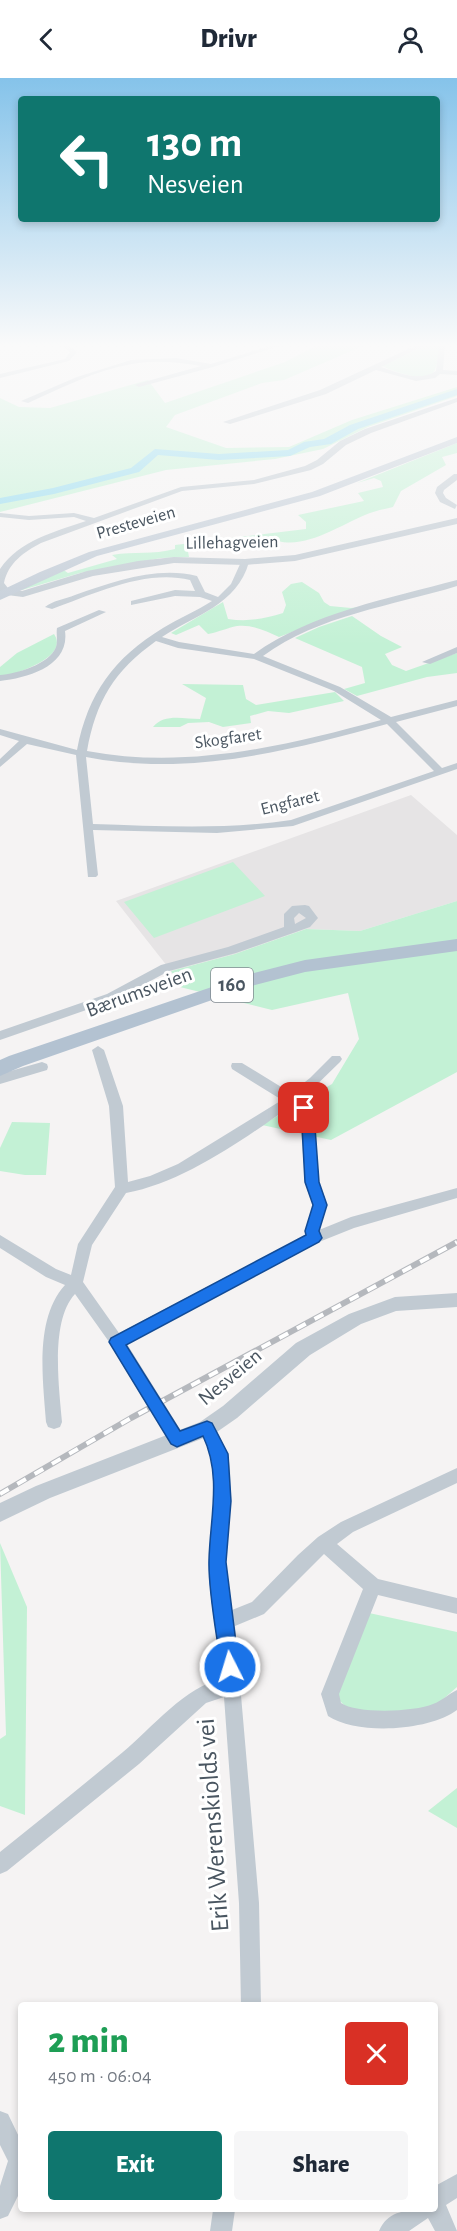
<!DOCTYPE html>
<meta charset="utf-8">
<style>
:root{--surface:#fff;--page:#f6f6f7;--text:#1f2937;--muted:#747a83;--accent:#0f766e}
body{margin:0;font-family:"Alegreya Sans",sans-serif;background:var(--page);color:var(--text);height:100vh;display:flex;flex-direction:column;font-size:22px;white-space:nowrap}
*{box-sizing:border-box;margin:0}
p{font-size:20px;color:var(--muted)}
.icon{flex:none;width:33px;height:33px;fill:none;stroke:currentColor;stroke-width:2;stroke-linecap:round;stroke-linejoin:round}
.map{position:relative;flex:1;overflow:hidden}
.drawer{position:absolute;left:18px;top:1924px;width:420px;height:210px;display:flex;flex-direction:column;background:var(--surface);border-radius:6px;box-shadow:0 3px 9px #0003}
.drawer>*{flex:none}
.guide{position:absolute;left:18px;top:18px;width:422px;height:126px;border-radius:6px;box-shadow:0 3px 9px #0003;background:#0f766e;color:#fff;overflow:hidden}
.pin{position:absolute;display:grid;place-items:center;width:51px;height:51px;color:#fff;margin:-26px;border-radius:12px;box-shadow:0 3px 9px #0006}
.me{position:absolute;width:66px;margin:-33px;rotate:355deg;stroke-linejoin:round;filter:drop-shadow(0 0 4px #0008)}
.turn{display:flex;align-items:center;gap:21px;height:126px;padding:0 30px;font-size:27px}
.turn .icon{width:78px;height:78px;stroke-width:2.5}
.turn b{display:block;font-size:42px;line-height:51px}
.round{display:grid;place-items:center;flex:none;width:63px;height:63px;border-radius:6px;background:var(--page)}
.head{display:flex;align-items:center;justify-content:space-between;height:102px;padding:0 30px}
h1{font-size:36px;font-weight:800;line-height:45px;color:#1e9e55}
.primary-button{display:flex;gap:12px;margin-top:auto;padding:12px 30px}
.primary-button a{flex:1;height:69px;border-radius:6px;background:var(--accent);color:#fff;font-size:24px;font-weight:800;line-height:69px;text-align:center}
.primary-button a+a{background:var(--page);color:var(--text)}
header{display:flex;justify-content:space-between;align-items:center;height:78px;padding:0 30px;background:var(--surface);font-size:27px;font-weight:800}
.map>svg:first-child{display:block}
.education{fill:#e6e4e5}
.green{fill:#c3f1d5}
.lines{fill:none;stroke-linecap:round;stroke-linejoin:round}
.river{fill:#90daee;fill-rule:evenodd}
.minor{fill:#c1cad2;fill-rule:evenodd}
.tertiary{fill:#c1cad2;fill-rule:evenodd}
.secondary{fill:#c1cbd6;fill-rule:evenodd}
.primary{fill:#b3c2d1;fill-rule:evenodd}
.rail-casing{stroke:#b5b8bd;stroke-width:6}
.rail{stroke:#fff;stroke-width:4;stroke-dasharray:10;stroke-linecap:butt}
.route{fill:#1a73e8;stroke:#114b97;stroke-width:1.5}
.labels{text-anchor:middle;dominant-baseline:central;stroke-width:6;stroke-linejoin:round;paint-order:stroke}
.far-street-label{font-size:18px;fill:#4a5661;stroke:#fff}
.shield{fill:#fff;stroke:#808990;stroke-width:1.5}
.shield-label{font-size:20px;font-weight:bold;fill:#4a5661}
.street-label{font-size:21px;fill:#4a5661;stroke:#fff}
.near-street-label{font-size:26px;fill:#4a5661;stroke:#fff}
</style>
<header><svg class="icon" aria-label="back" viewBox="0 0 24 24"><path d="M15 5l-7 7 7 7"/></svg>Drivr<svg class="icon" aria-label="person" viewBox="0 0 24 24"><circle cx="12" cy="8" r="4"/><path d="M4 21q1-7 8-7t8 7"/></svg></header>
<div class="map">
<svg width="457" height="2153" viewBox="0 0 457 2153">
<rect width="100%" height="100%" fill="#f5f3f3"/>
<path class="education" d="M411,717L457,757V823L360,853L306,851L235,876L171,893L116,823Z"/>
<path class="green" d="M323,267H365L284,302L262,305L175,337L166,349L226,370L289,369L352,342L457,309V318L368,349L323,371L275,381L166,392L0,434V320L19,329L50,330L148,302L165,325L285,284L314,269Z
M426,267H440C438,275 438,289 433,295C425,306 388,291 382,288Z
M457,365V375L442,379L446,387L401,413L393,429C386,431 378,432 370,435C343,445 308,471 278,463V460L187,468L189,479L161,480L80,495L22,512V509L62,491L68,495L117,481L112,477C135,473 152,477 175,471V467L306,451V444L298,437L364,423L358,415L383,409L381,403L374,400L357,405Z
M302,504L319,515L324,524L330,528L351,530L367,528L337,537L279,559C266,553 252,546 237,548C227,550 219,554 208,556L199,547L176,557L171,555L223,524L228,541C248,544 264,541 283,535L286,527L282,514L291,506Z
M352,538L381,558L402,569L385,576L392,587L406,593L457,575V595L427,599L357,618L344,611L365,605L362,589L295,560L319,549Z
M54,556C70,579 16,596 0,599V589L17,575Z
M182,606L243,607L246,621L256,627L335,614L344,623L289,635L268,633L250,638L251,645L223,649L209,644L188,645L180,649H153C164,635 184,641 200,641L206,620Z
M233,784L265,818L154,860L124,824Z
M457,823V994L331,1062L262,1047L332,1006L359,961L348,915L272,932L180,909L171,893L235,876L306,851L360,853Z
M12,1044L50,1045L46,1097H25L0,1093V1070Z
M0,1465L27,1529L25,1737L0,1728V1661L6,1657Z
M369,1535L457,1554V1609L440,1624L419,1634L377,1636L347,1630L338,1621V1607Z
M457,1710V1750L428,1733Z"/>
<g class="lines">
<path class="river" d="M457,311V317L358,351L331,366L310,369L290,378L219,382L158,377L139,394L54,416L0,426V420L53,410L131,390L155,371L219,376L288,372L304,364L324,361L350,347Z"/>
<path class="minor" d="M60,267H68L77,274L69,283L0,300V296L65,281L70,274Z
M273,267H283L213,289L139,309L135,307L137,306L201,288C178,284 154,282 132,286C96,292 61,310 28,325L21,323L77,299L131,282L176,280L211,286Z
M417,267H425L381,289C399,295 419,304 436,293L439,267H445L443,292L457,293V297L440,296L435,300L416,303L376,292L326,316L230,346L223,344L320,312Z
M457,320V324L371,355L346,367L323,386L311,392L254,406L182,413L41,465C24,474 8,485 4,505L11,514L10,516L0,514V491C20,462 54,454 86,443L74,439L29,442L0,439V435L29,438L74,435L94,440L181,409L254,402L305,388L317,382L340,363L365,351Z
M454,396H457V402L444,412L443,415L446,420L457,427L455,431L440,424L435,415L437,409Z
M245,481L249,484C237,527 195,537 162,559L179,564L254,576C311,535 390,520 457,502V508C392,528 319,537 263,578L340,609L391,639L457,622V628L396,644L442,690L457,685V691L293,748L217,755L93,752L98,797L96,799H88L76,677L27,666L0,689V681L19,663L0,657V651L77,672C88,615 114,580 163,550C179,540 197,533 212,523L200,519L175,518L131,527V523L175,512L195,513L190,502C145,491 94,516 52,531L45,529C52,523 65,521 75,517C113,504 156,488 197,498L205,514L218,519L231,506L241,484ZM156,563L178,570L254,581L334,613L381,642C284,668 187,692 87,673C96,623 114,593 156,563ZM387,646L434,693L291,742C225,752 159,748 93,746L86,679C189,699 288,673 387,646Z
M99,532L106,534L65,553C70,588 28,600 0,603V597C16,596 50,586 56,569C58,563 56,556 57,550Z
M457,569V575L430,586L422,584Z
M305,827L309,828L318,840L310,849L236,875L169,893L115,922L0,962V953L107,916L161,887L228,869L284,849V836L292,828ZM299,835L306,840L295,846L294,840Z
M98,968L104,972L123,1028L128,1104L150,1098L178,1086L282,1022L232,991L231,988L232,985H242L291,1015L310,1000L332,978H340L342,981L340,984L301,1022L311,1030L315,1049L319,1104L327,1127L319,1152L351,1139L457,1110V1120L354,1150L319,1164L127,1266L183,1356L185,1361L183,1366L177,1368L171,1366L112,1268L75,1216C50,1243 59,1309 62,1344L60,1349L54,1351L48,1349L46,1344C43,1302 34,1241 65,1207L46,1199L0,1170V1157L56,1191L71,1197L78,1166L115,1109L109,1028L92,972ZM291,1028L298,1033L301,1049L305,1104L313,1127L305,1153L306,1157L119,1255L83,1204L92,1167L126,1115C183,1105 244,1061 291,1028Z
M42,984L47,986L48,989L47,992L0,1006V996Z
M207,1343L213,1345L228,1376L230,1391L231,1423L225,1484L232,1532L252,1524L298,1477L318,1459L341,1444L457,1390V1405L353,1454L337,1466L378,1501L457,1520V1536L378,1517L339,1616L341,1625C356,1636 415,1634 433,1626C442,1623 448,1616 457,1612V1632L454,1634C425,1653 357,1657 328,1638L321,1616L363,1511L324,1476L264,1536L235,1548L259,1825L261,1928H241L239,1825L224,1619L206,1625L139,1686L7,1793L0,1796V1774C41,1741 82,1708 123,1674C151,1651 186,1607 223,1601L209,1484L215,1423L214,1391L212,1376L199,1350L201,1345Z
M0,2033L8,2036L21,2063V2112L8,2138L0,2141V2108L8,2083L0,2067Z
M457,2096V2120L446,2127L457,2153H435L428,2140L409,2153H379C389,2129 413,2132 435,2132V2108Z
M213,2132H235L232,2153H210Z"/>
<path class="tertiary" d="M457,440V446L295,483L245,487L174,485L93,498L23,519L7,517L2,514L7,511L22,513L87,493L138,483L174,479L245,481L295,477Z
M457,1215V1229L396,1233L361,1246L310,1277L237,1340L214,1356L50,1420L0,1444V1425L36,1408L200,1344L223,1328L296,1265L349,1236L395,1219Z"/>
<path class="secondary" d="M457,359V365L320,418L97,478L0,522V513L40,494L89,474L312,414Z"/>
<path class="primary" d="M457,861V873L305,894L255,907L23,988L0,998V982L9,978L250,896L305,882Z"/>
<g class="rail-casing">
<path id="rail" d="M0,1416L131,1340L457,1164"/>
</g>
<use href="#rail" class="rail"/>
</g>
<linearGradient id="sky" x2="0" y2="1"><stop stop-color="#85c3ea"/><stop offset="0.47" stop-color="#fafafa"/><stop offset="1" stop-color="#fafafa" stop-opacity="0"/></linearGradient>
<rect width="457" height="568" fill="url(#sky)"/>
<path class="route" d="M304,1025L311,1030L315,1049L319,1104L327,1127L319,1153L322,1160L319,1164L126,1267L180,1353L207,1343L212,1345L228,1376L231,1423L226,1484L239,1589L236,1595L230,1598L224,1595L221,1589C217,1557 208,1513 209,1482C210,1440 222,1398 203,1358L177,1369L171,1366L109,1264L111,1260L306,1157L305,1153L313,1127L305,1104L302,1049L298,1030Z"/>
<g class="labels">
<g class="far-street-label">
<text transform="translate(136 445) rotate(-16)">Presteveien</text>
<text transform="translate(232 465) rotate(-1)">Lillehagveien</text>
<text transform="translate(228 661) rotate(-8)">Skogfaret</text>
<text transform="translate(290 725) rotate(-14)">Engfaret</text>
</g>
<rect class="shield" x="211" y="890" width="42" height="34" rx="4.5"/>
<g class="shield-label">
<text x="232" y="907">160</text>
</g>
<g class="street-label">
<text transform="translate(139 914) rotate(-20)">Bærumsveien</text>
<text transform="translate(230 1299) rotate(-40)">Nesveien</text>
</g>
<g class="near-street-label">
<text transform="translate(213 1747) rotate(-94)">Erik Werenskiolds vei</text>
</g>
</g>
</svg>
<div class="pin" style="left:304px;top:1030px;background:#d93025"><svg class="icon" aria-label="arrive" viewBox="0 0 24 24"><path d="M6 21V4h12l-3 4 3 4H6"/></svg></div>
<svg class="me" style="left:230px;top:1589px" viewBox="-20 -20 40 40"><circle r="17" fill="#1a73e8" stroke="#fff" stroke-width="3"/><path d="M0-11L8 9 0 5-8 9z" fill="#fff"/></svg>
<div class="guide">
<div class="turn"><svg class="icon" aria-label="left" viewBox="0 0 24 24"><path d="M17 20v-9H6M10 6l-5 5 5 5"/></svg><div><b>130 m</b>Nesveien</div></div>
</div>
<section class="drawer">
<div class="head"><div><h1>2 min</h1><p>450 m · 06:04</p></div><a class="round" style="background:#d93025;color:#fff"><svg class="icon" aria-label="close" viewBox="0 0 24 24"><path d="M6 6l12 12M18 6L6 18"/></svg></a></div>
<div class="primary-button"><a>Exit</a><a>Share</a></div>
</section>
</div>
